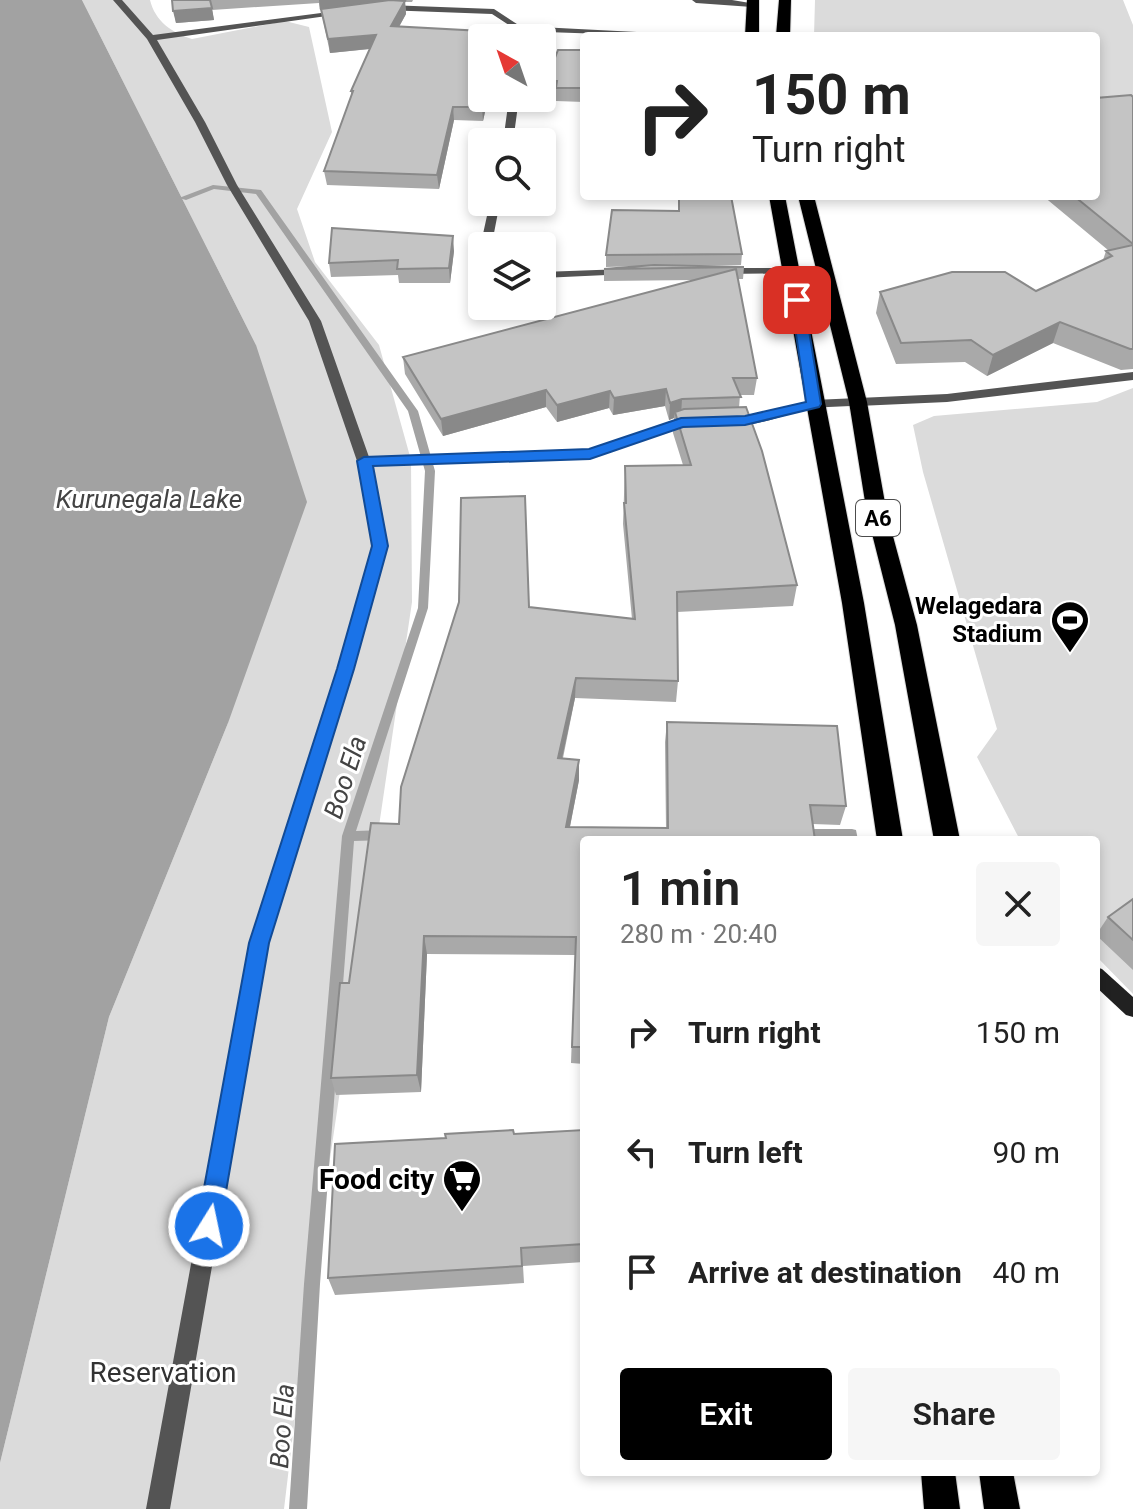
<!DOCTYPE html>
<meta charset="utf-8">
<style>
:root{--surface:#fff;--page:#f6f6f6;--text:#222;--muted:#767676;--accent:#000}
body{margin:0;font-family:Roboto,sans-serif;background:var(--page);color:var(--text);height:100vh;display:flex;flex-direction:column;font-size:30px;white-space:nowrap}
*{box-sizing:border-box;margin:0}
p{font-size:26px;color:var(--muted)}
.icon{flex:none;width:44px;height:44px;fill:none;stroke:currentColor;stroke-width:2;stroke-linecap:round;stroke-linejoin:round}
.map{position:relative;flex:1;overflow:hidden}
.drawer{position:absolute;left:580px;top:836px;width:520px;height:640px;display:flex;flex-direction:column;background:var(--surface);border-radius:8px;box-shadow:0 4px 12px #0003}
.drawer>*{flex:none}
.guide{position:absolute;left:580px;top:32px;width:520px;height:168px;border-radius:8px;box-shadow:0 4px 12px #0003;background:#fff;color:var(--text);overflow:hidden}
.needle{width:52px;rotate:320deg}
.controls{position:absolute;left:468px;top:24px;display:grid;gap:16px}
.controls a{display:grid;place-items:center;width:88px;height:88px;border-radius:8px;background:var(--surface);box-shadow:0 4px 12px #0003;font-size:40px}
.pin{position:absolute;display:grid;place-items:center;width:68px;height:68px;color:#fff;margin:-34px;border-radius:16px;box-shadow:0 4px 12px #0006}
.me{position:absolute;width:88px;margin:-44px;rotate:10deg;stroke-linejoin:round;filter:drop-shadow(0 0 6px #0008)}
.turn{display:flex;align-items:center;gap:28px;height:168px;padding:0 40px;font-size:36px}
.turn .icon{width:104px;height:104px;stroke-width:2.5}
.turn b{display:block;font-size:56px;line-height:68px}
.round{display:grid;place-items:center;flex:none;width:84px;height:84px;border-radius:8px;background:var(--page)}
.head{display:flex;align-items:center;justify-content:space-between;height:136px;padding:0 40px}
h1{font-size:48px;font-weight:600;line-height:60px}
.action{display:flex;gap:16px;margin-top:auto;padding:16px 40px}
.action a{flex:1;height:92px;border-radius:8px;background:var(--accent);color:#fff;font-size:32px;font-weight:600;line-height:92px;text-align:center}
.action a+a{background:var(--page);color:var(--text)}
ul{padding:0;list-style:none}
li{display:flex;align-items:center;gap:24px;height:120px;padding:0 40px}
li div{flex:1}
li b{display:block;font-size:30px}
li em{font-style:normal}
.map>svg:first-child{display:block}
.green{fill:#dbdbdb}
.water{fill:#a2a2a2}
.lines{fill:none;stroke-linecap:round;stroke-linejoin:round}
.stream{fill:#a2a2a2;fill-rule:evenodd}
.highway-casing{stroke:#dbdbdb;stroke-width:2}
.lane{fill:#545454;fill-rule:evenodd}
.street{fill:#545454;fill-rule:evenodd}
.secondary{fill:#212121;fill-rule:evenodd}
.highway{fill:#000;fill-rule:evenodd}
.wall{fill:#a9a9a9}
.shaded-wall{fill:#898989}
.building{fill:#c4c4c4;stroke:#898989;stroke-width:2}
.route{fill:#1a73e8;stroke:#114b97;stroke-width:2}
.labels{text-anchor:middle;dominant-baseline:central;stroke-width:6;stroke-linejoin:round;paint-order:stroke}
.shield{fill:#fff;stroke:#4c4c4c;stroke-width:2}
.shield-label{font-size:22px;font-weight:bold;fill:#000}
.poi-label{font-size:24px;font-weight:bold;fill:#000;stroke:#fff;text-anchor:end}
.water-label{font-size:26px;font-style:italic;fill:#434343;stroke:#fff}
.near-poi-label{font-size:28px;font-weight:bold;fill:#000;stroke:#fff;text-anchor:end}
.near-park-label{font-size:28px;fill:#323232;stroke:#fff}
</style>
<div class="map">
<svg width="1133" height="1509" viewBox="0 0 1133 1509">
<rect width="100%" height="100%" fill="#fff"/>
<path class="green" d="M82,0H150C155,21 172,33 192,39L285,21L309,27L332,132L297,209L315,262L379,345L411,460L412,602L308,1308L284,1509H0V1463L109,1017L228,723L256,345Z
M815,0H1123L1133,25V100L1096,107V36H814Z
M1133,388V994L1096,956V840H1020L977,757L997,729L923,472L913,425L934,416L1097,402Z"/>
<path class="water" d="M0,0H82L256,345L307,502L228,723L109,1017L0,1463Z"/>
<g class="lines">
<path class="stream" d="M213,185L261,190L418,411L435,471L428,608L356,831L386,830L390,831L392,835L390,839L386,840L354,841L320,1284L307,1509H289L304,1284L342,836L418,608L425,471L408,411L256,194L214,189L186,200L179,198Z
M800,829H852L856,830L858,840L800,839L796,838L794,834L796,830Z"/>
<g class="highway-casing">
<path id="highway" d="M747,0H759V36H745Z
M779,0H791L790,36H776Z
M769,196H785L864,603L903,840H877L842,603Z
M798,196H814L867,402L887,514L917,625L960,840H934L895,625L867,514L849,402Z
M921,1472H955L960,1509H924Z
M979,1472H1013L1020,1509H984Z"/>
</g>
<path class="lane" d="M692,0H732L756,4L752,7L696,3Z
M1133,372V380L947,402L858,406L852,402L858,398L947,394Z"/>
<path class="street" d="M113,0H122L153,35L344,10L348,13L157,40L205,122L237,185L321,321L369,457L589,450L681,419L694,418L700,422L698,425L682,427L590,458L371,465L387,546L353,669L268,943L170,1509H146L250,943L337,669L373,546L357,461L309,321L227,185L195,122L147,39Z
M387,5L494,9L520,26L656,33L660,36L518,31L492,14L384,10L383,8Z
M509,98H519L513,142H503Z
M490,202H500L494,233L507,246H495L483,234Z
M823,268L829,271L827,273L724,274L718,271L724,268Z
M624,269L630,272L628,274L542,278V272Z
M858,398L862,399V405C847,407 832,406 817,408C793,410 742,435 723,421L729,417H745L814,400Z"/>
<path class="secondary" d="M1096,967L1102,969L1133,997V1017L1126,1015L1096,987Z"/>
<use href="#highway" class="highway"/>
</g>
<path class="wall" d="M172,0H413L412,2H405L406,14L399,27L482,38V47L476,65L482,98H488L483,121L454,120L439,189L327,185L324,171L351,96V91L370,49L330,53L321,10H320L319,3L212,10L214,20L176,23Z
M584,50V102L556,101V95H546V81Z
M1133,97V369L1121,370L1053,343L987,376L965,362L896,364L876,313L880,292L1036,291L1103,260L1106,251L1108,250L1043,196H1096Z
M454,251L450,283H399L398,275L331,277L329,263Z
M742,254L741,265L674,266L744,267L743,279H738L757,378L754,395H740L739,408L797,585L793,606L677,612L678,681L676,702L575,698L563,758L579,760V780L570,827L666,828L665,742L667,722L846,806L840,825L813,824L584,840V1064L571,1063L575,955L427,954L421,1092L336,1095L331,1078L349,983L399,824L529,607L632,619L623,524L625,466L683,465L673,433L674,418L669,420L665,406L613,415L609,408L557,422L546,407L443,436L405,374L403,357L696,280L604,281V269L642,266L606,267V255Z
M1133,899V970L1096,935L1108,917Z
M584,1130V1262L523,1266L524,1283L335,1295L328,1278L514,1134Z"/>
<path class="shaded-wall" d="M319,0H391V1L320,10Z
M405,1L406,14L392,39L391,26Z
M212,8L214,20L176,23L173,11Z
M482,31V47L472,78L471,65Z
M376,35L378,48L330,53L328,39Z
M484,98H488L483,121L482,107Z
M453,107L454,120L439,189L437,175Z
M453,236L454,251L450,283L449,268Z
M1060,322L1053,343L987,376L993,355Z
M666,389L665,406L613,415L614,398Z
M546,390V407L443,436L441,419Z
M610,391L609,408L557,422V405Z
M682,399L681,416L675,412L674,418L669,420L670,403Z
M576,678L575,698L558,777V758Z
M579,760V780L566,846V827Z
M424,936L427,954L421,1092L417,1075Z"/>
<path class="building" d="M172,0H210L212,8L173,11Z
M390,0L405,1L391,26L482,31L471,65H482V98H484L482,107H453L437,175L324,171L353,91H351L376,35L328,39L321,9Z
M558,50H584V88H556L557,81H546Z
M1131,95L1133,97V244L1074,196H1096V98Z
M679,196H731L742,254L606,255L612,210L679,211Z
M332,228L453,236L449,268L397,269L398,260L329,263Z
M1133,245V349H1130L1060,322L993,355L971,340L901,343L880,292L952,272H1005L1036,291L1112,256L1106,251Z
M654,265L744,267L604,269Z
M736,269L757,378H733L741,397L682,399L670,403L666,389L614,398L610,391L557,405L546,390L441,419L403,357Z
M746,407L762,451L797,585L677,592L678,681L576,678L558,758L579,760L566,827L668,828L667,722L837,726L846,806L810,805L815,840H584V1047H572L576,937L424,936L417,1075L331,1078L340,983H349L371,823L399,824L401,787L459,602L461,498L525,496L529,607L635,619L624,503H626L625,466L691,465L675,412L684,409Z
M1133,899V940L1108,917Z
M513,1130L514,1134L584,1130V1244L521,1248L522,1266L328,1278L335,1144L446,1138L445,1134Z"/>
<path class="route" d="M797,296L804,300L821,404L819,407L745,425L683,427L590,459L373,466L388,546L354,669L269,943L220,1226L217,1234L209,1238L200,1234L197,1226L249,943L337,669L372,546L357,461L364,457L589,449L681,418L745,416L806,402L791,300Z"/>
<defs>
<g id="stadium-pin" transform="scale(2)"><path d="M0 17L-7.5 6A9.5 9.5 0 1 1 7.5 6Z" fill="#000" stroke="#fff"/><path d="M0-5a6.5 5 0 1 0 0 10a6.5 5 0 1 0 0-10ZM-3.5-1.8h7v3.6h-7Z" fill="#fff"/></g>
<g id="supermarket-pin" transform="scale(2)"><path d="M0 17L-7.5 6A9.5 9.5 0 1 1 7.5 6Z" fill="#000" stroke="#fff"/><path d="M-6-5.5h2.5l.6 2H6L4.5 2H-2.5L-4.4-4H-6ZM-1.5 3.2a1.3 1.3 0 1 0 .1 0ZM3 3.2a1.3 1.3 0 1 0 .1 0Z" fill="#fff"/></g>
</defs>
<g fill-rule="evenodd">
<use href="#stadium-pin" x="1070" y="620"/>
<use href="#supermarket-pin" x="462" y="1179"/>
</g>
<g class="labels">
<rect class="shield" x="856" y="500" width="44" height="36" rx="6"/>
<g class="shield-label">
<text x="878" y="518">A6</text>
</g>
<g class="poi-label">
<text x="1042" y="606">Welagedara<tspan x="1042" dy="28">Stadium</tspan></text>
</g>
<g class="water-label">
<text x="149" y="499">Kurunegala Lake</text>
<text transform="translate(345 777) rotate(-72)">Boo Ela</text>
<text transform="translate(282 1426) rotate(-86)">Boo Ela</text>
</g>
<g class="near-poi-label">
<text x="434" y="1179">Food city</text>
</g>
<g class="near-park-label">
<text x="163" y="1372">Reservation</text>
</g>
</g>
</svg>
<div class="controls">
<a><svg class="needle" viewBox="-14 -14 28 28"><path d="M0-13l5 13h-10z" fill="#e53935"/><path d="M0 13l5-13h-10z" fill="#767676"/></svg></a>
<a><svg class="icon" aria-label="search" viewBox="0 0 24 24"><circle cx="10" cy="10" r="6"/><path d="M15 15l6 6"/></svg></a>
<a><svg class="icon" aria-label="layers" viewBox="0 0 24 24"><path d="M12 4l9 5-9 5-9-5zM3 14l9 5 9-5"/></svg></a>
</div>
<div class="pin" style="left:797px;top:300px;background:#d93025"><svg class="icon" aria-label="arrive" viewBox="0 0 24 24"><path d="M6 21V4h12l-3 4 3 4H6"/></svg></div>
<svg class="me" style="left:209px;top:1226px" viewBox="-20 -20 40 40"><circle r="17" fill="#1a73e8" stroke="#fff" stroke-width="3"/><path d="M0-11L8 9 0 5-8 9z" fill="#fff"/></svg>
<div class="guide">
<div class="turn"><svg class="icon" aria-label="right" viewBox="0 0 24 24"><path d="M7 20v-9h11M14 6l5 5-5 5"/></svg><div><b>150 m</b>Turn right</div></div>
</div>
<section class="drawer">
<div class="head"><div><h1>1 min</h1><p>280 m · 20:40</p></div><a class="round"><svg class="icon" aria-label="close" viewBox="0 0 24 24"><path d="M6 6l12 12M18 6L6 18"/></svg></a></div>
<ul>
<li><svg class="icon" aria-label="right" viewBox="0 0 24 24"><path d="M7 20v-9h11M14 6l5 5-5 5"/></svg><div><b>Turn right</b></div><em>150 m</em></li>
<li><svg class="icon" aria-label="left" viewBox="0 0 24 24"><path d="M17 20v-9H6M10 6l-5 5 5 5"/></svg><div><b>Turn left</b></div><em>90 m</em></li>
<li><svg class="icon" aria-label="arrive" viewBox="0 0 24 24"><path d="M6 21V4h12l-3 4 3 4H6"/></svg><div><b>Arrive at destination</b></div><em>40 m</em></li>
</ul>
<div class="action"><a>Exit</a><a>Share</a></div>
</section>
</div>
